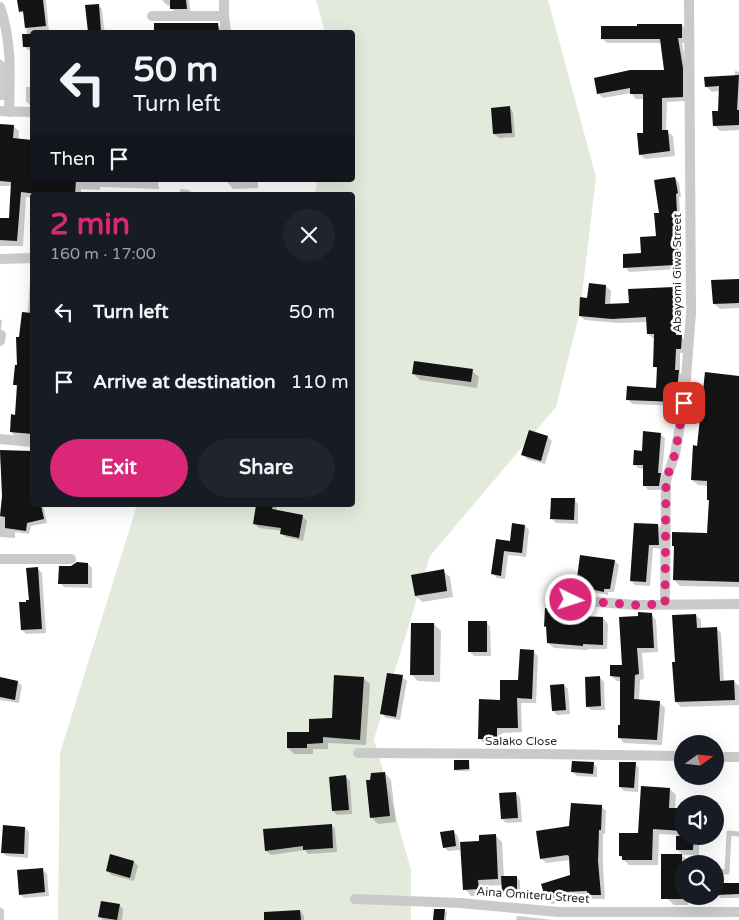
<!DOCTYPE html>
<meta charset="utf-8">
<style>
:root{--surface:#171b24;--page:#20242c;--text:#f1f3f6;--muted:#9ea1a6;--accent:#db2777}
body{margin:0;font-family:"Varela Round",sans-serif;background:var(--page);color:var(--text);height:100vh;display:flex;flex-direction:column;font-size:19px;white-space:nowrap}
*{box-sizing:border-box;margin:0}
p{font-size:16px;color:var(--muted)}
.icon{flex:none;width:28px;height:28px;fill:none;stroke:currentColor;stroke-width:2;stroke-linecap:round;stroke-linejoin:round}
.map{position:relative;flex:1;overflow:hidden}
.drawer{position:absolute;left:30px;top:192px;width:325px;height:315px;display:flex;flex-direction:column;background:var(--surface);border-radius:5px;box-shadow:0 5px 20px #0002}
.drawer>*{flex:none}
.top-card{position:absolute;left:30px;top:30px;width:325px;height:152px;border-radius:5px;box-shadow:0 5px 20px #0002;background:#171b24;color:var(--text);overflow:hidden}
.needle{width:32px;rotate:75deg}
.tools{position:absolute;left:674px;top:735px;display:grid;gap:10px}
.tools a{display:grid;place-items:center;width:50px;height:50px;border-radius:50%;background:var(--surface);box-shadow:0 5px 20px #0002;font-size:25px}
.pin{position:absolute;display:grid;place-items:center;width:42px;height:42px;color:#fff;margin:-21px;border-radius:10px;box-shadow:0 2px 8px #0006}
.me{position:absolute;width:55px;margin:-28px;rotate:94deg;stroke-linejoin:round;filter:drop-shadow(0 0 4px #0008)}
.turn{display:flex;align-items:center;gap:18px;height:105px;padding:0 20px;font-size:22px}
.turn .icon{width:65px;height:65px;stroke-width:2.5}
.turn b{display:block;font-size:35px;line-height:42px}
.then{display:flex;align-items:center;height:48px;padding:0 20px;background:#0003;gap:10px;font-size:19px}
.round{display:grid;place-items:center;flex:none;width:52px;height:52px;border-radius:26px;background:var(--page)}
.summary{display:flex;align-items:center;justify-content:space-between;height:85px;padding:0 20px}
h1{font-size:30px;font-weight:700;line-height:38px;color:var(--accent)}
.button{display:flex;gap:10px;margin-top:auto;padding:10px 20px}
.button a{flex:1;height:58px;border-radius:30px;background:var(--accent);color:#fff;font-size:20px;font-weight:700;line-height:58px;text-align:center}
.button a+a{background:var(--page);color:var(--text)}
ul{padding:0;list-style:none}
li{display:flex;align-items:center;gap:15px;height:70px;padding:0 20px}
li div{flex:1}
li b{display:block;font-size:19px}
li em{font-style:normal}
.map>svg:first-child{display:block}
.green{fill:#e3eadc}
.shadow{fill:#0003}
.building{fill:#141414}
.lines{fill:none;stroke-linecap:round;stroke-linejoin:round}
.lane{stroke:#cacaca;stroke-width:5}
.street{stroke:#cacaca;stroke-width:10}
.route{stroke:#db2777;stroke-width:9;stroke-dasharray:0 16.2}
.labels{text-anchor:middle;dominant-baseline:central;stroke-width:5;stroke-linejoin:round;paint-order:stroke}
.street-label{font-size:12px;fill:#2d2d2d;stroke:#fff}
</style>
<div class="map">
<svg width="739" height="920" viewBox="0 0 739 920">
<rect width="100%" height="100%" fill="#fff"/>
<path class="green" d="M316,0H548L596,177L580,312L556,407L430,556L374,739L411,870V920H58L60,753L137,505H352V195H315L317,180H352V32H325Z"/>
<path class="shadow" d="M18,0H46L49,32H32V50H28L24,46L27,35L25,15L20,11Z
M162,0H189L191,14H177L172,9L171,5L168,6Z
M98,5L102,9L104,29L109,32H87Z
M155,24H217L221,28L222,32H155Z
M682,25L686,30L687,43H682L687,73V101L667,102L666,131L673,136L675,156L645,159L640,154L644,134V99H636L631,93L603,98L598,93L665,71L662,43H607L602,38Z
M0,59L9,66V100H0Z
M735,71L739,72V130L720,131L714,125L719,112L720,91L712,92L706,86L735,77Z
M26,87H32V105H30L26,101Z
M509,107L513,112L515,137L499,138L494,134Z
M0,125L13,126L19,131L18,144L3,158L32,160V180H158L159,189L100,187V190L81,189V195H32V198L26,197L23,246H0V219H10L12,186H0Z
M675,178L679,183L681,197H679L683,254L677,255L678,269L629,272L625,267L642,255L658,237L661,214Z
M226,180H258V188L233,189L227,182Z
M180,189L189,190L193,195H180Z
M31,269H32V438L16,437L11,432L16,416L18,388L14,384L18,366L20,338L27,319Z
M739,279V308L720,309L714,304Z
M606,286L611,291L610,305L631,304L674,288L679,293V304L682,307L683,320H680V336L687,341L686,353H680V373L683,376L680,406L632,404L628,399L657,389L658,370L654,366L655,338H653L648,334L647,322L618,323L585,320L580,316L589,299Z
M0,319L2,321L0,338Z
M472,371L479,377L477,388L420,380L414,374Z
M739,378V587L680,586L674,580L708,534L710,501L708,500V486L698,485L692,480L698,447Z
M660,434L665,438L662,475L665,478L663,490H648L644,485V469L638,468L634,464L643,452Z
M548,437L552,441L545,464L527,459L523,455Z
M0,452H32V505H43L47,523L31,526L29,534L15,532V538L0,537V517L3,496L2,466L0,463Z
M574,499L578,504V524L556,523L552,519Z
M257,505H275L277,507L276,511L303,517L307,521L303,541L286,537L281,533L282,531L259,528L254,523Z
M658,525L662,529V549L653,548L650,586L635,585L631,581Z
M525,526L529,530L526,557L508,555L505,579L497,578L493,574L497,540L511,542Z
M581,556L615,561L619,565L614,592H608V595L581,590L577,585Z
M88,564L92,568V588L64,587L60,583L72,567Z
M38,569L42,573L46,633L26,634L22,630Z
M443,571L450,577L453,597L422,602L416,596Z
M579,612L585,617L603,618L608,624L607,649H588V650L554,648L548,643L547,629L545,626Z
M651,614L656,620L658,652L642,653L644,679L640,680L639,701L659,702L665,708L662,745L624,743L619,737L621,726L622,681H617L611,676L623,666L640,617Z
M696,615L701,620V629L716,628L721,633L724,682L734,681L739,686V705L681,707L676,702V663Z
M486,622L490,627L491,656H474L470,652Z
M434,624L441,631L440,682L418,681L412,675Z
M533,651L538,656L536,703H521L522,732L502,733L501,744L484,743L479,738L519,681Z
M402,677L407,681L400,720L386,718L382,714Z
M0,678L18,682L22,686L19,703L0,700Z
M363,678L370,684L366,745L328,743V749H313V754H294L288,748L333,720Z
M600,678L604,682L605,710H591L587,706Z
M564,685L568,689L570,714L557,715L553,711Z
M468,762L470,764V771H457L455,769Z
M593,763L597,767V777L577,776L573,772Z
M635,763L639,768L638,792L624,791L620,787Z
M385,773L391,780L396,822L378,824L371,817V781Z
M345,777L350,781L352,814L337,815L333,811Z
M670,789L676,795L675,809H682V836H699V855H683L677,849V835L659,834L658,865H629L620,856L639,834Z
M516,793L520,797L522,822L506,823L502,819Z
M601,806L606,811L605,834H603V866L605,899H593L589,896H567L568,900L552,904L547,900L571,876L570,860L546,863L541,858L571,827Z
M331,825L335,829L337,852L308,854L305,850L271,855L266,851L264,830Z
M25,828L29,832L28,858L6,856L2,852Z
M453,832L458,836L460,850L448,851L444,847Z
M495,835L502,842L504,877H516L520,881V896H507L503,892V885L484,886L485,895L471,896L465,889L480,842Z
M682,855L688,862V864H682V896H688V905H674L667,898Z
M134,862L138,866L134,881L111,875L107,871Z
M42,869L47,874L49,896L24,898L20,894Z
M739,885V898H721L717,894Z
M119,905L123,909L122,920H103L100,916Z
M0,907L4,910V920H0Z
M300,911L304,916V920H277Z
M445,911L447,912L446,920H435Z
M517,916L554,920H516Z"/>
<path class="building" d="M17,0H43L46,26L25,28L23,11L19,12Z
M170,0H186L187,9H170Z
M99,4L101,32H88L85,5Z
M154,23H218L219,32H154Z
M637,24H682V38H678L683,68V97L662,98V130H668L670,151L639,155L637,133H643V94H630V88L597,94L594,78L630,70H664L660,39H601V26H637Z
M22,34H32V47H23Z
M739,75L737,110H739V125L713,126L712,111H718L719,86L705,87L704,77Z
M510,106L512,133L493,134L491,108Z
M0,124L14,125L13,138L32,140V180H76L75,195H45L21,192L17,241L0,240V218H9L11,182L0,181Z
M675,177L678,193L676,194L679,250L673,251L674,265L623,268V254L641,253L640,237L656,236L654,213H659L654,180Z
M739,279V303L713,304L711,280Z
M589,283L606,285L605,304L629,303L628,289L674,287L675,301H678L679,316H675L676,335H682L681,349H676L675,370H679L676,402L626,400L627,386L656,388L657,367H653L654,334H647L646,317L612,319L579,316L580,297L587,298Z
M22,312L32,313V434L10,432L11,414L15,415L17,385H13L15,365H17L16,337H19Z
M414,361L473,369L471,382L412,374Z
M705,372L739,376V582L673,580L674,546H672V532L707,533L709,500H707V481L691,480L693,445L697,446Z
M529,430L548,436L541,461L521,455Z
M643,431L661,433L658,473H661L659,486H643V465H633L634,450L642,451Z
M0,450L32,451V505H41L44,519L27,523L26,531L5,528V517L0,516L2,496Z
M551,498H575L574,520L550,519Z
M256,505H273L272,509L303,515L299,538L280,534L281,528L253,524Z
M512,523L525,525L522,553L504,551L501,576L491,574L496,539L510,541Z
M634,523L658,524L659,545H649L646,582L630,581Z
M580,555L615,560L610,589H604V592L576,586Z
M77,562L88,563V584H58L59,566H71Z
M38,567L42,629L21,630L19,602H26V600H29L26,568Z
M444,569L447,591L415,596L411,575Z
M545,608L580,611V616L603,617V645L583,644V646L547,643L546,626L544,627Z
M638,612L652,613L654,648H637L639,674L635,675L634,699L660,701L657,740L618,738V725H620V677L610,676V665H622L619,617L638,616Z
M696,614L697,628L717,627L720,681L734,680L735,700L675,702L672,662H675L672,615Z
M468,621H487V652H468Z
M411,623H434V675H410Z
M520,649L534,650L532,699L517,698L518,728H497V739H478L479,699L500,700V680H518Z
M387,673L403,675L396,717L380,714Z
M334,675L364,677L360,740L323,737V743L307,744V748H287V732H309V719L332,718Z
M600,676L601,706L586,707L585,677Z
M0,677L18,681L15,700L0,697Z
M564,684L566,710L552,711L550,685Z
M454,760H469V769L454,770Z
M572,761L594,762L593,774L571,772Z
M619,762H636L634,788L619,787Z
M385,772L390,816L370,818L366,780H370L371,773Z
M346,775L349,810L332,811L329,777Z
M641,786L670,788L669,808H682V831L653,829L652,860H622V856H619V833H638Z
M516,792L518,818L501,819L499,793Z
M571,803L602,805L601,830H599L598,861L601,895H587V891L563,892L564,895L546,900L541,884L570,875L569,856L567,855L540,859L536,831L569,826Z
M332,824L333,848L303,850V846L265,851L263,829Z
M3,825L25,827L24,854L1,853Z
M454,830L456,846L443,848L440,832Z
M496,834L498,879L478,880L479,889L463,890L460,842L479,841V835Z
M676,836H694L693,850H676Z
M110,854L134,861L130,878L106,871Z
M661,854H682V899H661Z
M43,868L45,892L19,895L17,870Z
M501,876H517V893H502Z
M716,883H739V894L716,895Z
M101,901L120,904L117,920L98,917Z
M434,909H445L444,920H433Z
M300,910L301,920H264V912Z"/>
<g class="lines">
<path class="lane" d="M715,871L727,872L729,833L739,834"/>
<path class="street" d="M224,0V16
M0,7C12,41 10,76 9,112
M152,16H224L226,32
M0,111L32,112
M0,259L32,258
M0,341L1,335
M0,439L32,442
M0,559H71
M571,600L636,605L739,604
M665,604L666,480L675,454L684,403L691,313L689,0
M358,753L541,754L682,756
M715,757H739
M355,899L460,903L559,912H739"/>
</g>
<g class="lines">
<path class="route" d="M571,600L636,605L665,604L666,480L675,454L684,403"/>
</g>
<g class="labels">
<g class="street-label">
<text transform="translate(677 273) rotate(-90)">Abayomi Giwa Street</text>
<text x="521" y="741">Salako Close</text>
<text transform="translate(533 895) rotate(4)">Aina Omiteru Street</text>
</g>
</g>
</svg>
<div class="tools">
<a><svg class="needle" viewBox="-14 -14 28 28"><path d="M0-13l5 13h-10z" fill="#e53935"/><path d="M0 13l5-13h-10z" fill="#9ea1a6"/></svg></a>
<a><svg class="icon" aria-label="sound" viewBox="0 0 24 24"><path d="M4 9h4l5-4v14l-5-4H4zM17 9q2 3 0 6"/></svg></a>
<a><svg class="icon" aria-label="search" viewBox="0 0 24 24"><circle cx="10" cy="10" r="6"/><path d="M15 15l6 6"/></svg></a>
</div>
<div class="pin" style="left:684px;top:403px;background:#d93025"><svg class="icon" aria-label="arrive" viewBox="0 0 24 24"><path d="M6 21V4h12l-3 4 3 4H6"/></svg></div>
<svg class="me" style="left:571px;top:600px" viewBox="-20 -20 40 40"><circle r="17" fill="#db2777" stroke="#fff" stroke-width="3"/><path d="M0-11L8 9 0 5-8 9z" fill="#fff"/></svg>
<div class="top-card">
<div class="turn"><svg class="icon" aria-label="left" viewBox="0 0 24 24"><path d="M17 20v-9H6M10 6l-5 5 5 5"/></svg><div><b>50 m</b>Turn left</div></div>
<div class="then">Then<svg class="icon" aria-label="arrive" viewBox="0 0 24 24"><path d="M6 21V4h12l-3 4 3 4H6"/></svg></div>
</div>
<section class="drawer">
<div class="summary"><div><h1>2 min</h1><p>160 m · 17:00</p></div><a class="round"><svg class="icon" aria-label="close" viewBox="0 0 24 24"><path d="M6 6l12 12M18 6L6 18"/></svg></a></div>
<ul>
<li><svg class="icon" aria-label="left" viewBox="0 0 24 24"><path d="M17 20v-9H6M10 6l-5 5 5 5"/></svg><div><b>Turn left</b></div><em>50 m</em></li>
<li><svg class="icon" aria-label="arrive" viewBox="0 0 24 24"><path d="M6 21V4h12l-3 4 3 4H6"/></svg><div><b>Arrive at destination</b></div><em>110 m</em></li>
</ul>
<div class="button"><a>Exit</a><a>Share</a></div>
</section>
</div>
